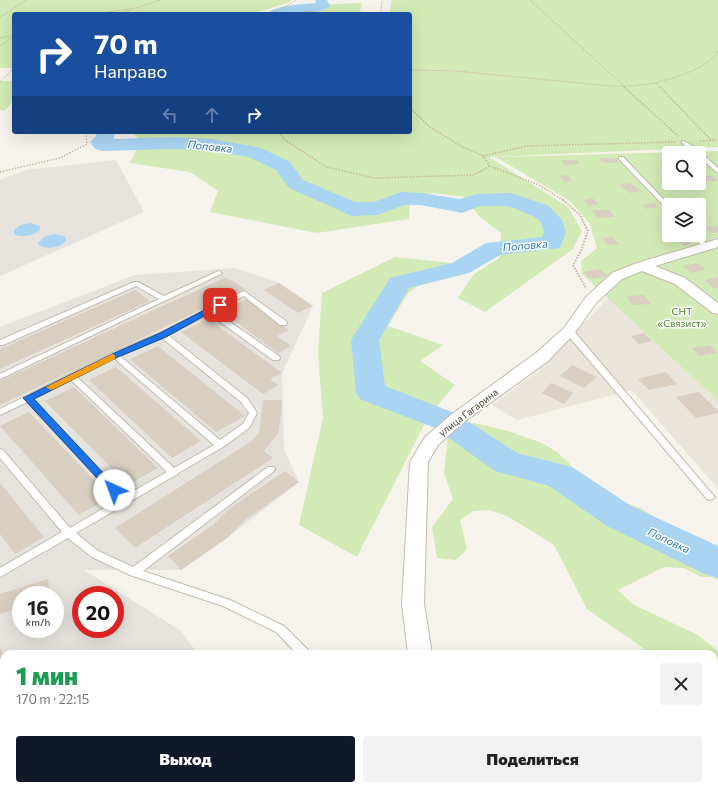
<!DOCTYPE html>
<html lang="ru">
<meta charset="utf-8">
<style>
:root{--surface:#fff;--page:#f2f2f2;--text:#222;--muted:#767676;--accent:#111827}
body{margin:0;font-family:Commissioner,sans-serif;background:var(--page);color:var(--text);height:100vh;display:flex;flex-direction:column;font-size:15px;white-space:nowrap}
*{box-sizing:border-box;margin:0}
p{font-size:13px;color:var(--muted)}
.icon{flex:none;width:22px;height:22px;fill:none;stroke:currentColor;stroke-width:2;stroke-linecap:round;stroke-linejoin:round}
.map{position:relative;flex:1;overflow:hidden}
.side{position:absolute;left:0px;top:650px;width:718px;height:140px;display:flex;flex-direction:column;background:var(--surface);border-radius:12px 12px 0 0;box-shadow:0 4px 16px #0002}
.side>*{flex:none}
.hud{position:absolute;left:12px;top:12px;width:400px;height:122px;border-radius:4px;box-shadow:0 4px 16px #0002;background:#1a4fa0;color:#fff;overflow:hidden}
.controls{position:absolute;left:662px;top:146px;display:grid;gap:8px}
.controls a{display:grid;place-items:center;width:44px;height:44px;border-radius:4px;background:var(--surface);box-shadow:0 4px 16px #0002;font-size:20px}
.speed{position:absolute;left:12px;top:586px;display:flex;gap:8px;font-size:20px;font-weight:700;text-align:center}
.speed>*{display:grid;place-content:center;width:52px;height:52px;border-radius:50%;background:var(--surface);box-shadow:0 4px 16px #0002;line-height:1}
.speed small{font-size:10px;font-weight:400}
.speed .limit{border:6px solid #d22;background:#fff;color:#111}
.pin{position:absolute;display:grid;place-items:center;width:34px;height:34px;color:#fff;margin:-17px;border-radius:8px;box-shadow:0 2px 6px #0006}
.me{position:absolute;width:44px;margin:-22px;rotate:317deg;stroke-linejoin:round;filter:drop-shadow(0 0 3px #0008)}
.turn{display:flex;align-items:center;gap:14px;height:84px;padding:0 16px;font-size:18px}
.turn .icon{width:52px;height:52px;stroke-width:2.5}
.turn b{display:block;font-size:28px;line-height:34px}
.lanes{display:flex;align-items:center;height:38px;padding:0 16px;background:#0003;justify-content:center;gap:20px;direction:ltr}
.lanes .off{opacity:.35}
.round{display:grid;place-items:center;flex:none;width:42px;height:42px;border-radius:4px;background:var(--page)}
.head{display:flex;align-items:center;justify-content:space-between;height:68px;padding:0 16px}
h1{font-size:24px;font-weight:800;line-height:30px;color:#1e9e55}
.cta{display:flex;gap:8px;margin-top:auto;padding:8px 16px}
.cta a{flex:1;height:46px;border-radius:4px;background:var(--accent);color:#fff;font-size:16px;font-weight:800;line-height:46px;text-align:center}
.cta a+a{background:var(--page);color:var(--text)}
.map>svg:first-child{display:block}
.residential{fill:#eae5da}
.industrial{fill:#e6e2dd;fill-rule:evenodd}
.green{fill:#d2eab5;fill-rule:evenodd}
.water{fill:#a9d4f2}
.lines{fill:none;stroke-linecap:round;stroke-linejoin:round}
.river{fill:#a9d4f2;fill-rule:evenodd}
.building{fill:#d8cfc1}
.service-casing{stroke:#c2bbae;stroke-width:2}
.minor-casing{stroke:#c2bbae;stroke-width:2}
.path-far2{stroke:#c4b79f;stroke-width:1;stroke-dasharray:1 1;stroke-linecap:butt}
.path-far1{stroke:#c4b79f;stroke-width:1.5;stroke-dasharray:1.5 1.5;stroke-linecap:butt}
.path{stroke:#c4b79f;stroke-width:2;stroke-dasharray:1.5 1.5;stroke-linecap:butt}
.service{fill:#fff;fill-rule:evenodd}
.minor{fill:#fff;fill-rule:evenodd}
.route{fill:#1a73e8;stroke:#114b97}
.slow{fill:#f59e0b}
.labels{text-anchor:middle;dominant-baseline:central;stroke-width:3;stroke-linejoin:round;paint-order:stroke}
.park-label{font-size:10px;fill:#4a7f2a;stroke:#fff}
.street-label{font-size:10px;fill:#4b4439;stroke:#fff}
.water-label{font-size:11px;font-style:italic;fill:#2e7ab2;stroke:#fff}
</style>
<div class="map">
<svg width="718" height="790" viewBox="0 0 718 790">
<rect width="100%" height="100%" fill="#f6f3ec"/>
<path class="residential" d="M609,297L718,401V489L632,390L517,420L492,405L538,371Z"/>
<path class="industrial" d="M116,160L144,212L0,276V180L26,170Z
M235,268L279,283L313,306L282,373L284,450L299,482L227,538L181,570H84L181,631L198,654H4V786H342L343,790H0V327L135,275ZM21,595H55V629H21ZM81,595H115V629H81Z"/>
<path class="green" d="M0,0H291L290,2L255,13L14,14V68H0Z
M392,0H718V147L489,157L568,207L582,231L573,249L485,312L458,298L474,274L499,258L501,233L479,216L464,197L434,193L410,199L409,219L317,233L210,212L218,191L190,172L130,163L141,140L130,132H410V14H389Z
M361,3L360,14H284L292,6Z
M0,81H14V99L5,111L0,110Z
M718,151V401L582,274L581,261L597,248L590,224L570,201L496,157ZM669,153H699V183H669ZM669,205H699V235H669Z
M395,257L452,263L408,293L388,326L443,345L420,361L455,385L429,415L357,557L299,525L323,418L318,352L322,293Z
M474,423L508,431L542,443L557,452L568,462L587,488L642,509L693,541L718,552V580L712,577H702L683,568L664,567L618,590L634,605L698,635L718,651V790H678L672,786H714V654H646L643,648L587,609L554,545L507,516L490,510L473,511L460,520L467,549L456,560L437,558L432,527L453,499L444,473L448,437L458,429Z"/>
<path class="water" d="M30,223L40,226V230C33,236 23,238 14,234V230L20,225Z
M55,234L66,237V241C59,248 47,250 39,245L38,243L45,236Z"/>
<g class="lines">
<path class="river" d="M315,0H327L330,6C324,15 279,14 267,14C274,5 305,4 316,3Z
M97,132H115L114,139L174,137L212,139L261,148L290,162L303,180L355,202H374L401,192L421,193L460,199L477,194L511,193L549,206L562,220L566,232L560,248L500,255L469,273L409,288L379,340L385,386L457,414L517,453L572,467L631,506L718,546V578L705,574L607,526L549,486L495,471L435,428L360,399L356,392L351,340L390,278L452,263L486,243L542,237L544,232L541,222L533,216L508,206H480L462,213L421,205H404L377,215L352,216L289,188L276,170L249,157L212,151L174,149L102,151L95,149L90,142L96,136Z"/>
</g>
<path class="building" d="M601,158L617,159V163L601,162Z
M562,160H577L579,164L564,165Z
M567,175L573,181L565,182L559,176Z
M699,176H713L718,181H701Z
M630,183L641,191L630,193L619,185Z
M592,198L599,204L589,206L583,200Z
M681,199L687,203L678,204L673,200Z
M654,203L659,207L646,209L641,205Z
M592,210H609L615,217L597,218Z
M716,226L718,227V232L711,233L704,227Z
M612,237L619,244L608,245L602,238Z
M687,239L692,244L684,246L678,241Z
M697,263L706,269L691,273L682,266Z
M600,269L607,276L590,279L583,272Z
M226,277L245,289L0,405V381Z
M718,277V288H714L704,280Z
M279,283L313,306L298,313L264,290Z
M135,290L150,301L0,369V349Z
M644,295L651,304L632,305L626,296Z
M246,299L289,330L277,336L291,346L278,353L221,311Z
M208,319L282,373L270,379L278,385L263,394L181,332Z
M644,333L652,341L639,344L631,336Z
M710,345L717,353L699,356L692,348Z
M158,346L245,416L216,432L130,359Z
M572,365L597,377L584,388L560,376Z
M116,367L201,441L172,458L89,380Z
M666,372L677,384L649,390L638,379Z
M551,383L573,393L564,404L542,393Z
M74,387L158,468L128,485L45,401Z
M699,392L718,411V413L696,418L676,397Z
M263,400H282L279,432L264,451L273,458L135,548L115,528L252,441L259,433Z
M29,412L110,497L79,515L0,426Z
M285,471L299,482L245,520L227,538L181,570L168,556L213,525L230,508Z
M0,483L44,537L15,554L0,534Z
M48,579L50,595H21V607L0,614V594Z
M0,648L4,655V698L0,700Z
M4,766V786H56L58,790H0V769Z
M92,786H159L161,790H90L89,788Z"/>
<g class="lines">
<g class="service-casing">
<path id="service" d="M682,141C690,141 711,162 718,168V173L699,157V153H694L682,143Z
M619,157H623L669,205V210L667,209L619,159Z
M692,235H698L708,246V248H704Z
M219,271L222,273L221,274L0,379V374L159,299L136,286L3,345H0V340L134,282H138L164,296Z
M244,291L286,321L287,323L286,325H280L244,296L214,311L279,356L280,358L279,360H273L209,314L168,335L247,398L257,413L249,428L223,447L178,473L177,475L174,476L76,533L98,551L133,567L268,467H274L275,469L274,471L143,571L230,600L284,626L308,650L310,654H297L276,632L223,606L130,575L92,557L68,538L0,577V568L62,532L0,458V449L3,450L70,528L118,500L27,402L0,415V409L112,353L160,333ZM162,338L241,402L249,413L243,424L220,440L120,356ZM114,358L214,445L174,468L77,377ZM71,380L167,472L125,496L33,399Z
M566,329H572L713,495L715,497L713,499L710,500L707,499L566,333L565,331Z
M375,786H388L389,790H376Z"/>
</g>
<g class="minor-casing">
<path id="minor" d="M718,239V247L655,266L685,278L718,303V314L713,313L675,284L642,271L622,279L596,303L574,334L548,361L464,422L438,445L428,462L424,604L432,654H408L402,604L410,462L425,437L452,414L536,353L564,328L586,297L612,273L637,263Z
M447,786H474L475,790H448Z"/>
</g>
<path class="path-far2" d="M530,0L626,88
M95,14L134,8
M117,14L161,0
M268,14L282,9L296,0
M296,14L310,11L329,14
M381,14L382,0
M0,17L27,0
M0,38L14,35
M0,46L14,36
M410,70L456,71L610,86H633L656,83
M0,82L14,68
M661,88L656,83C677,76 705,71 718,51"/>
<path class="path-far1" d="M624,87L678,136
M660,87L711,140
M410,108L430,127L461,146L483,156L490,166L539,185L565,201
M279,132L285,140L326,167L375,178L474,175L490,166
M700,141L718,140
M483,156L527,146L675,142
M0,172L60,158L87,144L86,133L92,132"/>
<path class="path" d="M563,200L580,215L588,231L581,251L573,265L586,288"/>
<use href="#service" class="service"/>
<use href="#minor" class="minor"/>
</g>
<path class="route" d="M218,303L224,305L166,337L118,357L34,399L119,490L114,494L110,492L23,398L112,354L160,333Z"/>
<path class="slow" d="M112,354L115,355V359L54,389L51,390L46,387Z"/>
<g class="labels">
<g class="park-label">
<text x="682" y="311">СНТ<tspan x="682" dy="12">«Связист»</tspan></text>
</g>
<g class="street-label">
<text transform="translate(468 412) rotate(-37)">улица Гагарина</text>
</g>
<g class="water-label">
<text transform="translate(210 146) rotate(6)">Поповка</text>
<text transform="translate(525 245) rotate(-5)">Поповка</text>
<text transform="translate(669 540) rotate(25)">Поповка</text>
</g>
</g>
</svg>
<div class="controls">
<a><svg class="icon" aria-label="search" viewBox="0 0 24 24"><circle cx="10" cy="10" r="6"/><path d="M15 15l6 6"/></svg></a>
<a><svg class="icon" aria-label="layers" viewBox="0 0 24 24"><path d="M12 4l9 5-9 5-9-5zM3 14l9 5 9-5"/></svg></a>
</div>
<div class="speed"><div>16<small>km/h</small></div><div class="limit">20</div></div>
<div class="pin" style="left:220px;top:305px;background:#d93025"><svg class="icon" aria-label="arrive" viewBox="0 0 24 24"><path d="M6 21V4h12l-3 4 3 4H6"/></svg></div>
<svg class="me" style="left:114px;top:490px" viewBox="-20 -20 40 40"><circle r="19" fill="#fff"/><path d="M0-13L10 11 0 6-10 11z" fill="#1a73e8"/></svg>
<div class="hud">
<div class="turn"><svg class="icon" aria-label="right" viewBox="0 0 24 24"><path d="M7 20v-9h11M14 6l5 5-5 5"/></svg><div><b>70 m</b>Направо</div></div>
<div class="lanes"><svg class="icon off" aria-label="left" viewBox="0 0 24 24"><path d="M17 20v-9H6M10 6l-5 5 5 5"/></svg><svg class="icon off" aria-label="ahead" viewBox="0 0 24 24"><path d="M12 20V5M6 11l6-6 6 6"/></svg><svg class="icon" aria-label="right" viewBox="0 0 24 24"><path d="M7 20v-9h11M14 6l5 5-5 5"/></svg></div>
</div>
<section class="side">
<div class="head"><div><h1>1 мин</h1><p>170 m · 22:15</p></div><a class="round"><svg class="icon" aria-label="close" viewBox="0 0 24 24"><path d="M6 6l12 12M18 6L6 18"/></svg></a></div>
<div class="cta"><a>Выход</a><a>Поделиться</a></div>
</section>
</div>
